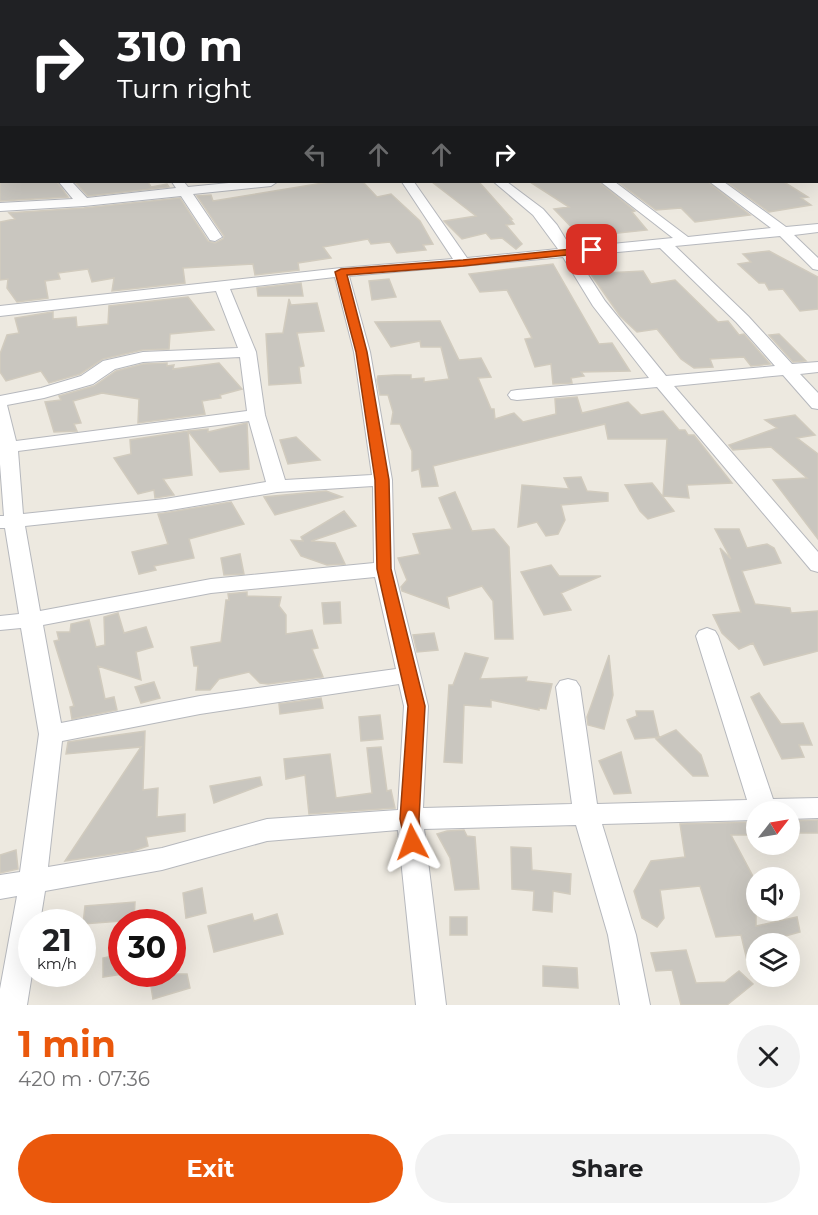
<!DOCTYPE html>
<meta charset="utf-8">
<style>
:root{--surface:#fff;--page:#f2f2f2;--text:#202124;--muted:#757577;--accent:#ea580c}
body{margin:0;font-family:Montserrat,sans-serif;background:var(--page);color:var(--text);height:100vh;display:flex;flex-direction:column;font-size:22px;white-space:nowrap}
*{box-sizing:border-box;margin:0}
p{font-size:20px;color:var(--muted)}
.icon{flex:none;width:33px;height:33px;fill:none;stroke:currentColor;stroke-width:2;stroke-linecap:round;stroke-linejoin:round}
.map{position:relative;height:1005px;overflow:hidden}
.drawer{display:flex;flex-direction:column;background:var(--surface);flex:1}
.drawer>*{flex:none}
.guide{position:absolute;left:0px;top:0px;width:819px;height:183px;box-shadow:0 6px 24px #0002;background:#202124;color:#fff;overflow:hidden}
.needle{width:39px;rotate:59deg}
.tools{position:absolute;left:746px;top:801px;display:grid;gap:12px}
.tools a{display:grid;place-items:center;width:54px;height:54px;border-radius:50%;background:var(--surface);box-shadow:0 6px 24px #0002;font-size:30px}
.speed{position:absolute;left:18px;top:909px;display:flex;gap:12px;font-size:30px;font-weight:700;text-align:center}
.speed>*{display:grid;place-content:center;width:78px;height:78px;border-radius:50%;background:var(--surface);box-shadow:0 6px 24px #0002;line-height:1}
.speed small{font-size:15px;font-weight:400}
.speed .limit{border:9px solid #d22;background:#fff;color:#111}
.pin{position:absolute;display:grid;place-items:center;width:51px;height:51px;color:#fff;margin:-26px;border-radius:12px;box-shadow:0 3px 9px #0006}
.me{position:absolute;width:66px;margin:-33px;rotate:356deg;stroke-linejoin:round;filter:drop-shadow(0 0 4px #0008)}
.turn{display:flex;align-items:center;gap:21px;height:126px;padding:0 18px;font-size:27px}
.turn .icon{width:78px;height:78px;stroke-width:2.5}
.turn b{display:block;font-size:42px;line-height:51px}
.lanes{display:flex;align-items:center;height:57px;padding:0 18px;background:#0003;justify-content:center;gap:30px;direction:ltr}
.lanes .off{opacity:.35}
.round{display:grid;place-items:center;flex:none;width:63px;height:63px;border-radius:32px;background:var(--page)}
.headline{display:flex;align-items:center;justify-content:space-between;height:102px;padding:0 18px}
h1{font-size:36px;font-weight:700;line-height:45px;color:var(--accent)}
.cta{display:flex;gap:12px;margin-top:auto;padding:12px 18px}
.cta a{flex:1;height:69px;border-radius:36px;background:var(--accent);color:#fff;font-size:24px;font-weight:700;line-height:69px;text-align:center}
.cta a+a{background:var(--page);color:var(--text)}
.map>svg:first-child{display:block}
.building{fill:#c9c6bf;stroke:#d1cbbe;stroke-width:1.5}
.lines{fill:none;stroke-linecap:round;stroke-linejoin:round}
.street-casing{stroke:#b6b8bd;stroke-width:2}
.street{fill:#fff;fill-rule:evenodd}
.route{fill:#ea580c;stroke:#983908;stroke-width:1.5}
</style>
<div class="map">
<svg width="818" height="1005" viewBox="0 0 818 1005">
<rect width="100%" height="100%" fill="#ede9e0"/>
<path class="building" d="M0,182H57L68,197L0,201Z
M75,182H148L151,187L167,184L169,187L88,196Z
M329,182H363L377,197L391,194L420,221L433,244L423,245L426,250L397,253L390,242L371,244L368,239L323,247L331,258L298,263L299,270L255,275L253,264L183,268L185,283L112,291L114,278L92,282L88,269L58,273L60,279L45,281L48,298L17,302L7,288L8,279L0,280V222L15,219L9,213L84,208L180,198L208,241L215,243L223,239L224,236L197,196L211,195L213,201Z
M432,182H479L512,219H510L514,224L506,225L522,244L516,249L502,238L491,239L486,233L462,239L444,221L476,216Z
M530,182H599L635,211L632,212L647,230L581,237L554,209L569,207Z
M618,182H708L750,215L695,222L681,208L656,210Z
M727,182H784L808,197L801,198L811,205L769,212Z
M769,251L818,277V309L800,311L783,289L769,290L765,283H759L738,264L751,262L743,254Z
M553,264L599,344L612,343L630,371L581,372L584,376L571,378L572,383L553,384L551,364L535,367L525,339L532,338L507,290L480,292L469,274Z
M604,271L605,273L643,271L651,284L675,280L718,322L728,321L739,335L744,334L770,364L751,366L744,357L710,359L713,367L694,368L681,359L657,329L637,332L620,316L590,273Z
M389,279L396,297L372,300L369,281Z
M301,283L303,296H258L257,288Z
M188,297L214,330L170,334L169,349L142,350L103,359L80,374L49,383L41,371L6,381L0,372V354L7,335L19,333L15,318L53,312V319L76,317L77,327L108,324L109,306Z
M289,299L291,305L317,303L324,331L297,333L304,366L299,367L301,383L269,385L266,334L283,333Z
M440,321L459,360L481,358L491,377L478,378L491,409H494L495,419L514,413L523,422L556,414L555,399L577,397L582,413L628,402L641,415L663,411L679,430H685L688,435H694L732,483L687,485L689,498L663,496L667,439H608L605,424L433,466L438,486L422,487L419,469L412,471V451L400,424H391L393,412L388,395H380L377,380L378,376L395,375H411V379L424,378V382L449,379L441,347H421L420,341L391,347L375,322Z
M779,334L806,361L793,362L769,335Z
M167,363V366L174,365L173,369L219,363L242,389L220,395L221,398L202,401L205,414L138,423L139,399L102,393L73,401L81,423L74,424L77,431L54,432L45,402L61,400L59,396L94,386L116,371L143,364Z
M795,415L815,435L797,438L818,454V539L773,480L807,478L771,447L733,450L729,445L777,428L765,420Z
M247,423L249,469L220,472L188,431L208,429V432Z
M188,431L192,475L163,479L174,495L155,498L154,490L138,494L114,458L131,454L130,440Z
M296,437L320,460L288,464L280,440Z
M581,477L587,491L608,493V501L561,505L565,520L558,534L546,536L537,522L518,527L522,485L569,489L564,478Z
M652,483L674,511L648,519L640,511L625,485Z
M326,491L342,497L275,515L264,497Z
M455,492L472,531L494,529L509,547L513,639H495L493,601L482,586L447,597L449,608L402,591L401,587L407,580L398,558L420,554L413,534L452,529L439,498Z
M231,502L244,524L189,539L194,558L154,566L156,570L139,574L132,552L168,544L158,514Z
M344,511L356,526L311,541L335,543L345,564L327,565L301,556L291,540L303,541L301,537Z
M715,529H739L747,548L767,544L774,548L781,563L742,571L755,604L790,608L791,613L818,611V651L764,665L753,643L739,649L722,633L713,615L741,612L720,548L731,559Z
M240,554L244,574L224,575L221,558Z
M551,565L559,576H601L561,593L571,610L544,615L521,572Z
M247,592V596L281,597L279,606L286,615V634L312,630L318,648L312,649L323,677L268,684L260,683L249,672L219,679L210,690H196L198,666H194L191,647L221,642L226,600H229L228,594Z
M340,602L341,623L324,624L322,603Z
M118,613L124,633L146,627L153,647L136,652L141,680L98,666L105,699L114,697L117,710L72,719L70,707L74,706L54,641L59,640L57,632H70L71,624L89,620L96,647L105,645L104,617Z
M434,633L438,650L417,652L413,635Z
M465,653L488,658L480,679L527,677L526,681L552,684L546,709L539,708V710L491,700V707L464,705L462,763L444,762L449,685H453Z
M609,655L613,695L604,729L588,725L587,717Z
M154,682L160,698L141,703L135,687Z
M759,693L781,724L803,723L812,745H799L804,757L782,759L751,697Z
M321,698L323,708L280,714L279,704Z
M636,711H653L659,737L635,739L627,720L637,716Z
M380,715L383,739L361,741L359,717Z
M676,730L701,755L708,776H693L656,739Z
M145,731L143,790L158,788L157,817L185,814V831L146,837L148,846L133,851L65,861L141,747L66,754L68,742Z
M381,747L387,791L391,790L395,808L309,814L305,775L286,779L284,759L330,754L336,798L372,793L367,748Z
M621,752L631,793L614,794L599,761Z
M260,777L262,785L214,803L210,786Z
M818,820V833H789V821Z
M756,822V835H731L756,882V926L797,917L800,932L756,944V972L750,973L741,935L716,937L700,886L660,890L664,918L657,927L642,918L634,891L651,861L685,857L680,824Z
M464,830L467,836L475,837L479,889L455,890L450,858L437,834L447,831Z
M511,847L531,848L532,870L571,874L570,894L553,891L552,912L533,910L534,891L512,889Z
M16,850L18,869L0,873V855Z
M202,888L206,913L186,918L183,893Z
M135,902L134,920L83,924L85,906Z
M252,914L254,921L277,914L283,934L214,952L208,926Z
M450,917H467V935H450Z
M686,950L696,983L725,982L739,971L753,984L727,1005H681L672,970L656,971L651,953Z
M122,954V974L103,977V958Z
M543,966L577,968L578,988L543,986Z
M149,974H187L190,988L153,999Z"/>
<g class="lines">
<g class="street-casing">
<path id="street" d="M57,0H67L68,2H58Z
M129,0H139L140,2H130Z
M206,0H216L217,2H207Z
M260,0H270L271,2H261Z
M325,0H335L336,2H326Z
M402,0H412L413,2H403Z
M454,0H472L453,2Z
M498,0H508L509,2H499Z
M581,0H592L593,2H582Z
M653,0H664L665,2H654Z
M727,0H738L739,2H728Z
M802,0H813L814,2H803Z
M0,18H2V26L0,25Z
M0,79H2V85H0Z
M0,108H2V116H0Z
M0,132H2V140H0Z
M59,182H72L87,198L176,188L172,182H184L188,187L239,182H277L271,186L193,194L222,237L215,241L210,240L181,196L84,206L0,211V203L73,199Z
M402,182H414L467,258L558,249L533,215L494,182H507L543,209L557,225L571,248L673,238L601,182H615L688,237L771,228L710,182H724L786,227L818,224V232L794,235L818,258V270L813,269L780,236L675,246L748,316L792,364L818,362V372L800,374L818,393V409L812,408L783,375L674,386L818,552V572L811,570L657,387L517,400L511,399L508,395L511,391L517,390L649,378L593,306L563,257L349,276L370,352L392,480L394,569L428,706L423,808L572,804L556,687L560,681L568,679L576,681L580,687L597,804L747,800L696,636L699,631L707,628L715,631L718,636L773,799L818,798V818L789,819V812H756V820L602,824L636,935L650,1005H620L608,935L576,825L424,829L446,1005H416L398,830L267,841L162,870L45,891L40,922H32V974L27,1005H0V989L17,896L0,899V875L20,872L39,734L21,628L0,630V616L19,614L5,528H0V516H4L0,464V396L41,388L81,376L103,361L143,352L238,348L216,291L0,316V306L341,268L453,259ZM660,248L736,322L775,366L666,376L605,301L576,256ZM335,277L354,352L372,475L285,480L265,415L256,352L230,289ZM240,357L247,411L16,441L7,405L44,398L93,384L115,369L143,362ZM249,421L266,482L165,499L23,514L18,451ZM373,486L374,563L211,579L40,611L25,526L165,511L277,492ZM375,577L396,669L200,696L61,723L43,625L211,593ZM399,684L404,706L398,810L267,819L162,848L48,867L62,741L200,714Z"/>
</g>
<use href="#street" class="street"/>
</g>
<path class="route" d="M592,247L597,250L596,252L463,266L347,275L367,352L389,480L391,569L425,706L419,819L421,842L419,848L412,850L406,848L400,819L408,706L377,569L375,480L356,352L335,272L341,269L463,260Z"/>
</svg>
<div class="tools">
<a><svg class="needle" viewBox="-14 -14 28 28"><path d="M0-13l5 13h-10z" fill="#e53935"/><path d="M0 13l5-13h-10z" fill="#757577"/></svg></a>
<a><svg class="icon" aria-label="sound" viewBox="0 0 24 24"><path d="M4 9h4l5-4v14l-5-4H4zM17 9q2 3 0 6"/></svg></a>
<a><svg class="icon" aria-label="layers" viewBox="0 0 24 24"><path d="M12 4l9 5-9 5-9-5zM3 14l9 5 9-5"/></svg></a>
</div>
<div class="speed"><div>21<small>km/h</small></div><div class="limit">30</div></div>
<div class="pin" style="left:592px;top:250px;background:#d93025"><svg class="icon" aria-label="arrive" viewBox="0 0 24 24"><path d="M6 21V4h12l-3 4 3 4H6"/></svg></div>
<svg class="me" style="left:412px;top:842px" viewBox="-20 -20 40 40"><path d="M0-17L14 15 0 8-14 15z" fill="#ea580c" stroke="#fff" stroke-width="4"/></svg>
<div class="guide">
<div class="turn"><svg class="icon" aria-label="right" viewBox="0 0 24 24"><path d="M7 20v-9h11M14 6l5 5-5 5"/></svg><div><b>310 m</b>Turn right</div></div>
<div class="lanes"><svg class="icon off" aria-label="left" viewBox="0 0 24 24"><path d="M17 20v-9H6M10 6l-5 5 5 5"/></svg><svg class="icon off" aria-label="ahead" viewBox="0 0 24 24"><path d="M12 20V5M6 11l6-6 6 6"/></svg><svg class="icon off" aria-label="ahead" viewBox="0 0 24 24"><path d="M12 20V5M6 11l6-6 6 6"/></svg><svg class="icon" aria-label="right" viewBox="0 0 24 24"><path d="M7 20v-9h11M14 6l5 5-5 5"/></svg></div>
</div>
</div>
<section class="drawer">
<div class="headline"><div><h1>1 min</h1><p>420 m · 07:36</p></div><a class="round"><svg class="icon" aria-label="close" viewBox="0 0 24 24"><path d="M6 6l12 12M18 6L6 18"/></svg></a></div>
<div class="cta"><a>Exit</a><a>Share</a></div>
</section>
